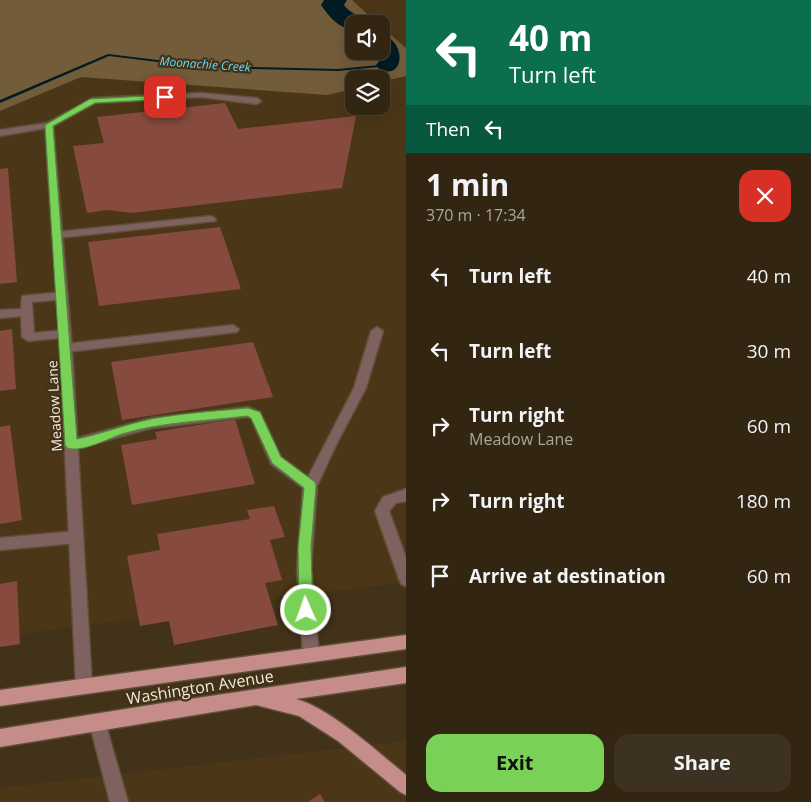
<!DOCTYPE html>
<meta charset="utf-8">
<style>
:root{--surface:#322613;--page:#3d3221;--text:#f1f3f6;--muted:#a8a5a0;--line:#4d4333;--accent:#7ad157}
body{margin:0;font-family:"Open Sans",sans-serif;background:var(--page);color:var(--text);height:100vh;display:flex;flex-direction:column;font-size:19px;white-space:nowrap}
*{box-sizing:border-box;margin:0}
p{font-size:16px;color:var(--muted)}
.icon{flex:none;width:28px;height:28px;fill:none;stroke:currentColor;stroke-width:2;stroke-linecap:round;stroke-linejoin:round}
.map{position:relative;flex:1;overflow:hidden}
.sheet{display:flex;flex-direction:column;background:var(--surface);width:405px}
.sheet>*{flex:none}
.guide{background:#0b6e4f;color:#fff;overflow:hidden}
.tools{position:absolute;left:345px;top:15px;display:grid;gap:10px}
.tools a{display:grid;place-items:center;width:45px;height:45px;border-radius:10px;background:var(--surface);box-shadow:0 5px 20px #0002,0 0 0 1px var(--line);font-size:25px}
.pin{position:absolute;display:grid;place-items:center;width:42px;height:42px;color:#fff;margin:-21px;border-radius:10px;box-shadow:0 2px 8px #0006}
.me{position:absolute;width:55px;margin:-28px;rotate:358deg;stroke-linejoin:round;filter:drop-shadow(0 0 4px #0008)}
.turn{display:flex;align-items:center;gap:18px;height:105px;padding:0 20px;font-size:22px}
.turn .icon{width:65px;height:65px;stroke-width:2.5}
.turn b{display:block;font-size:35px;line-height:42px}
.then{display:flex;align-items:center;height:48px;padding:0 20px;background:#0003;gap:10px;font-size:19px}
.round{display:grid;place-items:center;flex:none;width:52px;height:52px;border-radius:15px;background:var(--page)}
.summary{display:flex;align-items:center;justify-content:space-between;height:85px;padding:0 20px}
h1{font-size:30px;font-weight:700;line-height:38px}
.cta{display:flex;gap:10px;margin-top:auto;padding:10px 20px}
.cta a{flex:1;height:58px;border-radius:15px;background:var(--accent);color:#111;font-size:20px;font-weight:700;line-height:58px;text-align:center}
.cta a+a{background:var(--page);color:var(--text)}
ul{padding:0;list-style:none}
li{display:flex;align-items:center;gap:15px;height:75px;padding:0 20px}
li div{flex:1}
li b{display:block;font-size:19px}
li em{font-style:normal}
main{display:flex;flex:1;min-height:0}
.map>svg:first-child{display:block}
.built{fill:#4b3717}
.green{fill:#735c3a}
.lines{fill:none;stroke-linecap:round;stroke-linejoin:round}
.stream{fill:#031c23;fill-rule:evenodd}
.river{fill:#031c23;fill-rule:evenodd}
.building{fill:#864b3e}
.service-casing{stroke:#5e4f38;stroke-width:3}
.minor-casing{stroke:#5e4f38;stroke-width:3}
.primary-casing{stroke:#5e4f38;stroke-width:3}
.service{fill:#7f6260;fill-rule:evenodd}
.minor{fill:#7f6260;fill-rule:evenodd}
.primary{fill:#c68c8a;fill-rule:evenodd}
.route{fill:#7ad157;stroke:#4f8839}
.labels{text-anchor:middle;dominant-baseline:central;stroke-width:4.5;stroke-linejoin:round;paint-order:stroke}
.far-water-label{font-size:12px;font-style:italic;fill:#65dbf9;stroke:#423219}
.street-label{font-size:14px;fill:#f3e9da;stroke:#423219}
.near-street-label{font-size:16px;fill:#f3e9da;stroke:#423219}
</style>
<main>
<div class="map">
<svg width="406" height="802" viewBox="0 0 406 802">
<rect width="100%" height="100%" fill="#423219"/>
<path class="built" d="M352,0H406V48L381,26V24H378Z
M81,76L327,95L354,89V106H381V82L406,76V582L0,637V111Z
M406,741V802H0V788Z"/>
<path class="green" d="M0,0H352L378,24H354V51H381V26L406,48V76L381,82V79H354V89L327,95L81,77L0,111Z"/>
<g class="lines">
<path class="stream" d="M108,54L182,63L252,67L338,69L389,64L391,65L389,66L338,71L252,69L182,65L109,56L0,103V100Z"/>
<path class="river" d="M324,0H347L344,5C350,14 361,15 367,24H354V31C338,27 330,18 321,5Z
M381,34C406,40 406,80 380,70L376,65L382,58L377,51H381Z"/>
</g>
<path class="building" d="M225,103L238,129L356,116L342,188L132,213L107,210L87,213L73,146L104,143L97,117Z
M8,168L17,282L0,284V169Z
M220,227L241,289L99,306L88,242Z
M12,329L16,389L0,391V331Z
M253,342L273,397L122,420L111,362Z
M235,419L255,484L132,505L121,445L157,439L155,432Z
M10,425L22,520L0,524V427Z
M274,506L285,537L270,540L282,580L265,583L278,625L174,645L169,621L140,626L127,556L160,550L157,534L250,519L247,510Z
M17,581L20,644L0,647V584Z
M320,794L325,802H308Z"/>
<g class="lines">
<g class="service-casing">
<path id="service" d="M201,93L257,98L261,101L257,104L201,97L95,103L52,127L0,136V130L47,123L93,98Z
M211,216L216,219L215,221L57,238L52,235L57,232Z
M62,292L68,296L66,299L32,302L34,333L65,330L69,331L71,334L69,337L28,341L22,337L21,316L0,318V310L21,309L22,296Z
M233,325L239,329L237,332L66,352L60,348L66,344Z
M377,327L383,331L366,388L336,445L317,486L311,569L319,655L317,660L311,662L305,660L303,655L297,569L303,488L271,464L251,418L247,417L152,428L71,450L66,449L64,445L66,441L152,418L248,407L260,412L281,457L308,477L354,388L371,331Z
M406,489V501L396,503L389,511L406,558V586L401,584L399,579L375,511L383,497Z
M76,531L81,533L83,537L81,541L76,543L0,550V538Z
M97,714L103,716L105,722L128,802H110L89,722L91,716Z"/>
</g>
<g class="minor-casing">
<path id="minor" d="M49,122L53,125L72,348L92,686L90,692L84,694L78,692L76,686L60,348L45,125Z"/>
</g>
<g class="primary-casing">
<path id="primary" d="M406,635V649L0,706V690Z
M406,667V683L296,699C330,708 378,752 406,775V795L400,792L338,741L299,716L256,705L0,747V729L163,703Z"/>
</g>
<use href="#service" class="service"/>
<use href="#minor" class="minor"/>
<use href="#primary" class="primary"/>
</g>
<path class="route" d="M165,95L169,97L168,99L95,103L53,126L77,439C102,434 126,424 151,419C183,413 216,411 248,408L260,412L281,457L315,482L316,486L311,548L313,610L311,615L306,616L301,615L299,610L298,548L304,488L272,463L251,418L247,416C206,421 161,422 122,434C107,439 82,453 67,448L65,445L45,125L90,99Z"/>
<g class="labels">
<g class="far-water-label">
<text transform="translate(205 64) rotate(4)">Moonachie Creek</text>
</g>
<g class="street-label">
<text transform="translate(54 406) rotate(-93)">Meadow Lane</text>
</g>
<g class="near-street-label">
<text transform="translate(200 687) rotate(-9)">Washington Avenue</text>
</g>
</g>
</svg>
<div class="tools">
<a><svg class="icon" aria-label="sound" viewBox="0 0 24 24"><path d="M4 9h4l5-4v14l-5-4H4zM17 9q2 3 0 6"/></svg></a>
<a><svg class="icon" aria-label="layers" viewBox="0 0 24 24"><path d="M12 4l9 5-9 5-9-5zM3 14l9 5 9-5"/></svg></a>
</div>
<div class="pin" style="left:165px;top:97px;background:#d93025"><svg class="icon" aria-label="arrive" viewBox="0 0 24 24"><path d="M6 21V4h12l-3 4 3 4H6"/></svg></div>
<svg class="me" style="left:306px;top:610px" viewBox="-20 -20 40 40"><circle r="17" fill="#7ad157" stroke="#fff" stroke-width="3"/><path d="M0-11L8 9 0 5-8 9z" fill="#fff"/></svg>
</div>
<section class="sheet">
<div class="guide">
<div class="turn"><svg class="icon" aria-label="left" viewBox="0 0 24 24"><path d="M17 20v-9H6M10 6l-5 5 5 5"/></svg><div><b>40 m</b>Turn left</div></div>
<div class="then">Then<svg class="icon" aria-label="left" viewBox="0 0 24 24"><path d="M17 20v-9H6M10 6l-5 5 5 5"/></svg></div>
</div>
<div class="summary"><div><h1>1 min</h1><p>370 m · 17:34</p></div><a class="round" style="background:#d93025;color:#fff"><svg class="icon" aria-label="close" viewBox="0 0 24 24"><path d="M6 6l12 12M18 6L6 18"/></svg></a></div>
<ul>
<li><svg class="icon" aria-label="left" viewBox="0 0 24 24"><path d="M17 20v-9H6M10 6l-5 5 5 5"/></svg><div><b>Turn left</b></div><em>40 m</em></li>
<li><svg class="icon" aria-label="left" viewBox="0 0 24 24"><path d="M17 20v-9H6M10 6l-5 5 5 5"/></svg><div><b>Turn left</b></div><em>30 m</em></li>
<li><svg class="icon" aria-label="right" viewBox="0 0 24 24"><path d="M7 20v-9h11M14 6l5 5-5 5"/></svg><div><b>Turn right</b><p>Meadow Lane</p></div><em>60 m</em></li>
<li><svg class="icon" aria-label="right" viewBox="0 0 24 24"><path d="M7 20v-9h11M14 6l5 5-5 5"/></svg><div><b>Turn right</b></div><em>180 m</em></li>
<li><svg class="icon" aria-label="arrive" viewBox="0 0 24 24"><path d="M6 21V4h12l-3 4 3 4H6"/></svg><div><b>Arrive at destination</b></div><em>60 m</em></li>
</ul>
<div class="cta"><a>Exit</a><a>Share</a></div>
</section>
</main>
